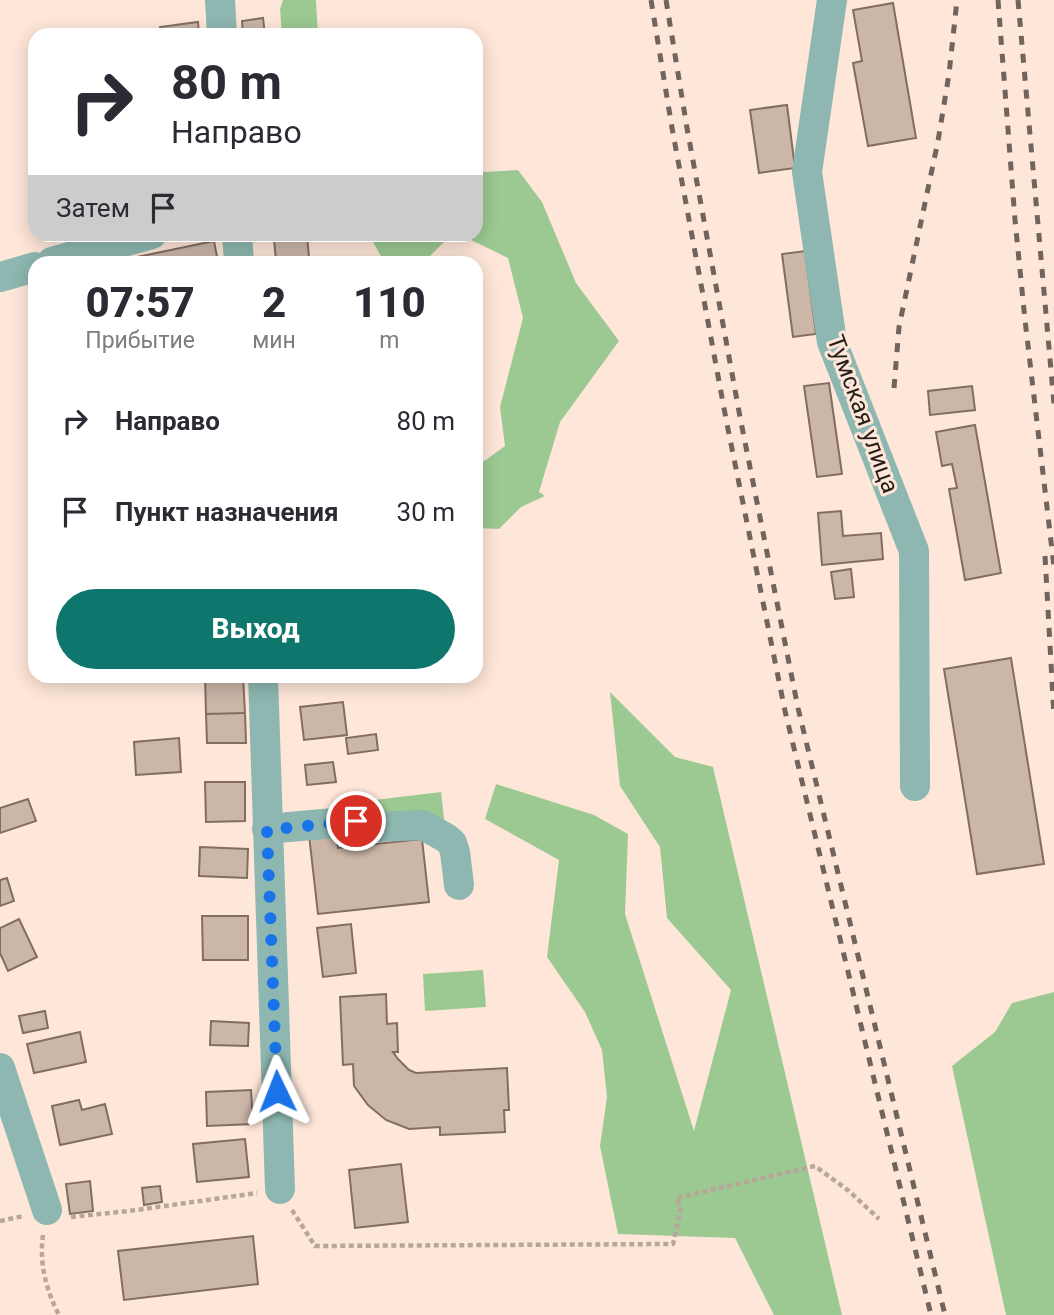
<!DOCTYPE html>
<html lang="ru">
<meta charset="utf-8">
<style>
:root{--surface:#fff;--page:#f7f7f7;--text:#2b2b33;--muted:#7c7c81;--accent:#0f766e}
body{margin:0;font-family:Roboto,sans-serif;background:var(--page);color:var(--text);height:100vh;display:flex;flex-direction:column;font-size:26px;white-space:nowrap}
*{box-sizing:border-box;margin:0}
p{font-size:23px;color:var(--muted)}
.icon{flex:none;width:38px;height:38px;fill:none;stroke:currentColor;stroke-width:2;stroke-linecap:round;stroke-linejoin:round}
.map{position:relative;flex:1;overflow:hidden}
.side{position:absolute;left:28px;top:256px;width:455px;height:427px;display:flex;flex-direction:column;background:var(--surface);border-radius:21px;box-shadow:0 4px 18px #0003}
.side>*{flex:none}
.top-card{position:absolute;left:28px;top:28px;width:455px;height:214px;border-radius:21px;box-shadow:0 4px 18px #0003;background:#fff;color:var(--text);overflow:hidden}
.pin{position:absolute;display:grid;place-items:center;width:60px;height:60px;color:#fff;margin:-30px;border:4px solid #fff;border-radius:50%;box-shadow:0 2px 7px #0007}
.me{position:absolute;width:77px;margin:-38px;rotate:358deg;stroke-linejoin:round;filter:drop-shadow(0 0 5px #0008)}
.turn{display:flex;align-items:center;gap:24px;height:147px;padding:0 28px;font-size:32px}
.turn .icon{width:91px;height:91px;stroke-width:2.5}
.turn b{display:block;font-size:49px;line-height:60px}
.then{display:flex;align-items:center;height:66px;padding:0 28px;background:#0003;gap:14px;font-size:26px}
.eta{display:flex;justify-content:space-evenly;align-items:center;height:119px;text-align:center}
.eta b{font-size:42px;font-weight:800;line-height:49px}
.primary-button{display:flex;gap:14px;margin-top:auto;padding:14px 28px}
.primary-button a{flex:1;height:80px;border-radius:42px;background:var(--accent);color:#fff;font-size:28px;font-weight:800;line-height:80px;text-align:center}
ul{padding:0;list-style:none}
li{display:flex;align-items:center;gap:21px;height:91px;padding:0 28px}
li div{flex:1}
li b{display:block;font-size:26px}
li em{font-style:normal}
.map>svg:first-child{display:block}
.green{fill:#9cc992}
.building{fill:#cbb6a8;stroke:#816e61;stroke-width:2}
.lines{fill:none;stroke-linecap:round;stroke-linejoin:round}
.path{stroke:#b8a69b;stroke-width:4.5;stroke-dasharray:5 3.5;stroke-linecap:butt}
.minor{stroke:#8db7b0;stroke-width:30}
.rail{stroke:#71645c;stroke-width:5;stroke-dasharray:9 9;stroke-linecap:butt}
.route{stroke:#1a73e8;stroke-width:12;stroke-dasharray:0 21.6}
.labels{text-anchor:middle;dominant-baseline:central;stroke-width:6;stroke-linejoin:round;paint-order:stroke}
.street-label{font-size:24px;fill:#251d18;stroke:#fee7d9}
</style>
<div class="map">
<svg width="1054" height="1315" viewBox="0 0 1054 1315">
<rect width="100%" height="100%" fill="#fee7d9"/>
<path class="green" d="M283,0H316L318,35H282L280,9Z
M476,168L483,172L518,170L542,202L576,283L619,341L560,422L539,492L545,496L521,507L499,529L476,528V467L505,446L500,407L523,318L508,258L467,238L449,237L424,262H393L382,258L369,235L476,234Z
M610,692L675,757L713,767L842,1315H774L735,1238L618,1234L600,1146L607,1097L602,1050L585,1012L547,957L559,860L485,819L496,784L594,815L628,834L625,914L694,1131L731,990L667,918L660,847L620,786Z
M441,792L445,827L368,819L366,801Z
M483,970L486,1007L425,1011L423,974Z
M1054,992V1315H1006L952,1066L995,1032L1012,1003Z"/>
<path class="building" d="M893,3L916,138L868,146L853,63L862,61L853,10Z
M263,18L265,35H243L242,21Z
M198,22L199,35H161L160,27Z
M787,105L795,168L759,173L750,110Z
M307,235L309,257L276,261L274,239Z
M214,241L218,262H138L137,257Z
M805,251L816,334L793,337L782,254Z
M829,383L842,474L817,477L804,386Z
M972,386L975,410L930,415L928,391Z
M975,425L1001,573L965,580L949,489L957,488L952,464L942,466L936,432Z
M841,511L843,536L881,533L883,559L822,565L818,513Z
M851,569L854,597L835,599L831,572Z
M1011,658L1044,864L977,874L944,669Z
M205,676H243L245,713L206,714Z
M343,702L347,735L304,740L300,707Z
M245,713L246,743H207L206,714Z
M376,734L378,750L348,754L346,738Z
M179,738L181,772L136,775L134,742Z
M333,762L336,782L307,785L305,765Z
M205,782H245V821L206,822Z
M28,799L36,821L0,833V808Z
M336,832L338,848L422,839L429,902L318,914L309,835Z
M200,847L248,849L247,878L199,876Z
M7,878L14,901L0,906V880Z
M202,916H248V960H203Z
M19,919L37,957L8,971L0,953V928Z
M351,924L356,973L323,977L317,928Z
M386,994L387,1024L397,1023L398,1052H393L398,1059L409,1070L416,1073L507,1068L509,1110H504L505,1132L440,1135V1127L409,1129L386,1120L368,1105L354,1086L353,1064L343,1065L340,997Z
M45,1011L48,1028L23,1033L19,1016Z
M211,1021L249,1023L248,1046L210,1045Z
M80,1032L86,1062L34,1073L27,1044Z
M251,1090L253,1124L207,1126L206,1092Z
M79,1100L82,1110L105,1104L112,1134L60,1145L52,1106Z
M245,1139L249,1177L197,1182L193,1144Z
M401,1164L408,1222L355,1228L349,1170Z
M90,1181L93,1211L70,1214L66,1184Z
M160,1186L162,1202L144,1205L142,1188Z
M253,1236L258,1284L124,1300L118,1251Z"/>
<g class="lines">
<path class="path" d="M292,1210L315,1246L673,1244L681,1207L676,1198L815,1166L849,1191L879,1219
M71,1217L129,1211L257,1193
M0,1221L23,1216
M43,1235C39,1263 46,1290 59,1315"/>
<path class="minor" d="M220,0L222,35
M832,0L807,172L832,342L914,551L915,786
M237,234L239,262
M52,262L152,234
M0,277L35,267
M263,676L280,1189
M267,829L356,821L378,827L423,825L446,838L452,843L455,852L459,885
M0,1068L47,1210"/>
<path class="rail" d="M651,0L672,128L726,419L785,711L931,1315
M666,0L687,128L740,417L798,708L945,1315
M998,0L1015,220L1025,320L1054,567
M1018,0L1054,404
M894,388L899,327L938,141L949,74L957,0
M1045,556L1054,717"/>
</g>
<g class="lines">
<path class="route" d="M277,1091L267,830L356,821"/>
</g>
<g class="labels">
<g class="street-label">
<text transform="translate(863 414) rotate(70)">Тумская улица</text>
</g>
</g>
</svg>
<div class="pin" style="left:356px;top:821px;background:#d93025"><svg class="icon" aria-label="arrive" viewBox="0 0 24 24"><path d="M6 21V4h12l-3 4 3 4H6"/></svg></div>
<svg class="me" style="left:277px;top:1091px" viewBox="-20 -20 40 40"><path d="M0-17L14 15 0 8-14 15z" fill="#1a73e8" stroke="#fff" stroke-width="4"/></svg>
<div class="top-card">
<div class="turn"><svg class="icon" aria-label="right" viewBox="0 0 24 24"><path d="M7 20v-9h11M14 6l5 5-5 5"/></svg><div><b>80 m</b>Направо</div></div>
<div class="then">Затем<svg class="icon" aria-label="arrive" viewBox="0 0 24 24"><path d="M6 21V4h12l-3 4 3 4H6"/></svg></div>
</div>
<section class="side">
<div class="eta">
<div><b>07:57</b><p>Прибытие</p></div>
<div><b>2</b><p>мин</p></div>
<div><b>110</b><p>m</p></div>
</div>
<ul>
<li><svg class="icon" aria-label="right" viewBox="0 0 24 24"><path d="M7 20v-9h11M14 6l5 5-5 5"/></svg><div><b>Направо</b></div><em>80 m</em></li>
<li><svg class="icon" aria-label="arrive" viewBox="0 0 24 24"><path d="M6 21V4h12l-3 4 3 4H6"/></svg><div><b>Пункт назначения</b></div><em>30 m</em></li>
</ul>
<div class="primary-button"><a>Выход</a></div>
</section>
</div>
